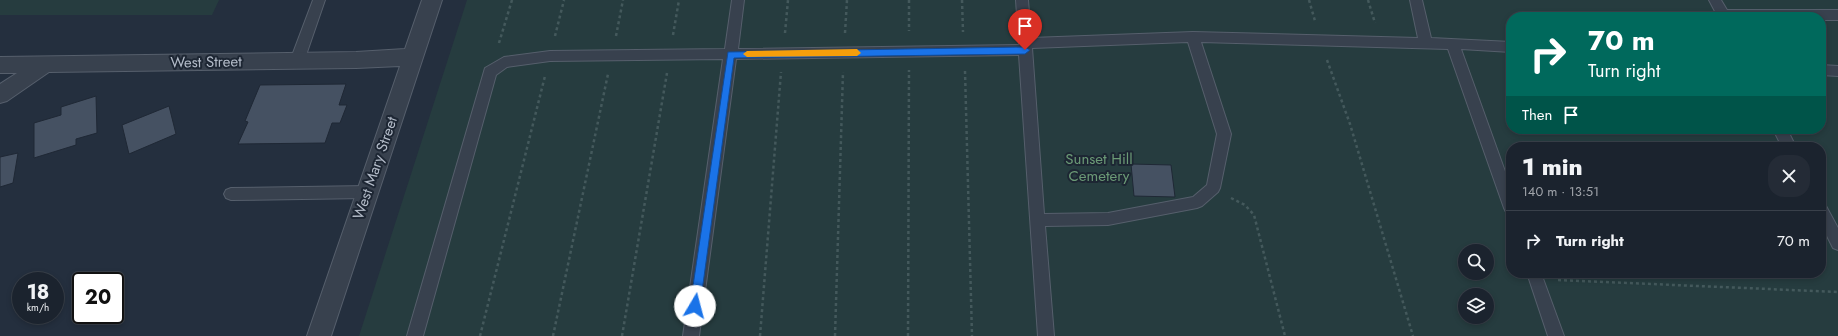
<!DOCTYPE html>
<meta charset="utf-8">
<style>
:root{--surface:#1b232e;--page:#242b36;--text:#f1f3f6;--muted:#a0a4aa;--line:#39404a}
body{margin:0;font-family:Jost,sans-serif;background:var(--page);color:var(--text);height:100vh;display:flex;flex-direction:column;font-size:15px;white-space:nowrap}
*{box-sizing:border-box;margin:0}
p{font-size:13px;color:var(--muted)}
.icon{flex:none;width:22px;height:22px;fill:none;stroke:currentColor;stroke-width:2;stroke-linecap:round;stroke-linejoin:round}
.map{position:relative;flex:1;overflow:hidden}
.side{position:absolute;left:1506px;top:142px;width:320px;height:136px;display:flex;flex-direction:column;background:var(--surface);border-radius:16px;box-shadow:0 2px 6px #0003,0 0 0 1px var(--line)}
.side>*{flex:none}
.hud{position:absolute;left:1506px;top:12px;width:320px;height:122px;border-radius:16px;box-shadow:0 2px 6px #0003,0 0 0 1px var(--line);background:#00695c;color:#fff;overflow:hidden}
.fabs{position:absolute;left:1458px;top:244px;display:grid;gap:8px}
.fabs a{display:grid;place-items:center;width:36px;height:36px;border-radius:50%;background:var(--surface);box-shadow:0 2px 6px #0003,0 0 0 1px var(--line);font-size:20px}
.speed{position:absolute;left:12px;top:272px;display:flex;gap:8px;font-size:20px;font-weight:700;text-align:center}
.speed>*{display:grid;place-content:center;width:52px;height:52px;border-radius:50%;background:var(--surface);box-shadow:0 2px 6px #0003,0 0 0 1px var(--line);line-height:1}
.speed small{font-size:10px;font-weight:400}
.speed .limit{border:2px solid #111;border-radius:6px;background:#fff;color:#111}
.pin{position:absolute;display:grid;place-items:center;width:34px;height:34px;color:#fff;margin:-41px -17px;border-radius:50% 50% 50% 0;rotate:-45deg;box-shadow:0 0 4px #0007}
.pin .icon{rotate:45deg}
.me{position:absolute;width:44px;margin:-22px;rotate:8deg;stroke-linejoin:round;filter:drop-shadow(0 0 3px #0008)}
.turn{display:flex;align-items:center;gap:14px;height:84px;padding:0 16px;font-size:18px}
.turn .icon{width:52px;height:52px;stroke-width:2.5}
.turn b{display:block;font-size:28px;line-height:34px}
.then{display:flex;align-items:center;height:38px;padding:0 16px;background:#0003;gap:8px;font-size:15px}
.round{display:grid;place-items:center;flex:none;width:42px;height:42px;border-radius:16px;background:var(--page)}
.headline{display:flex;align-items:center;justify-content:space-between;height:68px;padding:0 16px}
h1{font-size:24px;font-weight:800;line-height:30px}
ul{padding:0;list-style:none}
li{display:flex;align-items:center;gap:12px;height:60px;padding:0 16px;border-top:1px solid var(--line)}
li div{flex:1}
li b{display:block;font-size:15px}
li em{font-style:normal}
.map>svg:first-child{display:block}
.green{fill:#263c3f;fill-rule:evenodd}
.building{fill:#455162;stroke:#1f2835}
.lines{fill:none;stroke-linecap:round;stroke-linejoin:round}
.lane-casing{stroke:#565f6c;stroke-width:2}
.street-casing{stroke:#565f6c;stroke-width:2}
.path{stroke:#44595c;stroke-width:2.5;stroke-dasharray:3 3;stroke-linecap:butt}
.lane{fill:#38414e;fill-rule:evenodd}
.street{fill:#38414e;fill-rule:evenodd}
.route{fill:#1a73e8;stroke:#114b97}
.slow{fill:#f59e0b}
.labels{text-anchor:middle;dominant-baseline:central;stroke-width:4;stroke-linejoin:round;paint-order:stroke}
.street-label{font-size:15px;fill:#b4bcc9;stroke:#1d2633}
.park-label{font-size:15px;fill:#6b9a76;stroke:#1d2633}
</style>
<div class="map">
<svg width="1838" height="336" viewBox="0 0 1838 336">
<rect width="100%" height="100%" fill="#242f3e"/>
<path class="green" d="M0,0H219L212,15H0Z
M467,0H1838V336H359ZM1511,17H1821V129H1511ZM1511,147H1821V273H1511ZM1465,251H1487V273H1465ZM1465,295H1487V317H1465Z"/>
<path class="building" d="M346,84L339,105H347L340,123H332L325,143L238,144L248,122L245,121L260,85Z
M96,96L97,133L76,139V145L34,158V123L61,115V107Z
M169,106L176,134L129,154L122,125Z
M18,153L13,183L0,187V157Z
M1131,164L1171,165L1175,197L1134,196Z"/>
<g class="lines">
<g class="lane-casing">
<path id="lane" d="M313,0H325L304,61L302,65L297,66L292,65L290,61Z
M732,0H744L738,49L1019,45L1016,0H1028L1031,38L1193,32L1418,38L1410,0H1422L1431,38L1511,42V52L1461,49L1511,188V214L1506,212L1504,208L1448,49L1201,42L1231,134L1220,188L1218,192L1202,206L1197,208L1108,225L1045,226L1054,336H1038L1019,55L736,59L699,336H683L723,59L550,61L507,67L496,75L423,336H407L485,68L504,57L550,51L725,49ZM1188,42L1217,134L1207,185L1193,197L1108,213L1044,214L1032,48Z
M1709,0H1721L1727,10H1838V20H1821V17H1718Z
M1821,65L1838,66V76L1821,75Z
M1773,129H1787L1796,147H1782Z
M367,186L372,188L374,192L372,196L367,198L231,200L226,198L224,194L226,190L231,188Z
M1821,204L1826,206L1838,228V250L1833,248L1821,224Z
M1527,273H1541L1564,336H1548Z"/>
</g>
<g class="street-casing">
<path id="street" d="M422,0H442L331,336H307L400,66L356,68L49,72L7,101L0,103V84L17,73H0V57L356,52L405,49Z"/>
</g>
<path class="path" d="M909,0V31
M962,0L963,32
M1309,0L1315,21
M1368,0L1375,23
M785,33L788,0
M845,33L847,0
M673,35L679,0
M555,36L564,0
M616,36L623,0
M499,43L512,0
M1327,60L1350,124L1413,336
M965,71L972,336
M1231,198L1245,205L1254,215L1285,336
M1558,280L1838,292
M480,336L545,76
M553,336L608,74
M622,336L667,73
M760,336L781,72
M835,336L843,72
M908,336L909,70"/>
<use href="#lane" class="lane"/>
<use href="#street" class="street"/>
</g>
<path class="route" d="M1025,47L1030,50L1025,54L734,58L700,306L698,309L695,310L691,309L690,306L728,52Z"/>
<path class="slow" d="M857,49L861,53L857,56L747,57L743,54L747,51Z"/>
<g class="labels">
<g class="street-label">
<text transform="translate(206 62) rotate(-1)">West Street</text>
<text transform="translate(375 168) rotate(-71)">West Mary Street</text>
</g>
<g class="park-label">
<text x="1099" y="159">Sunset Hill<tspan x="1099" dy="17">Cemetery</tspan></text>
</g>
</g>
</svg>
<div class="fabs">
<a><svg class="icon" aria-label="search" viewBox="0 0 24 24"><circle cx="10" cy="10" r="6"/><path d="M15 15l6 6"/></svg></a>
<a><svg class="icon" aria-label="layers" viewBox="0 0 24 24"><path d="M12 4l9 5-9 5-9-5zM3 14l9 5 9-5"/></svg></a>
</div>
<div class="speed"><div>18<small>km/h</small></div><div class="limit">20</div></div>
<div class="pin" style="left:1025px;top:50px;background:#d93025"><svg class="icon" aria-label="arrive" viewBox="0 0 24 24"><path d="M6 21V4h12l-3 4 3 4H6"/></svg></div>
<svg class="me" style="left:695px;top:306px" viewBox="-20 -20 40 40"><circle r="19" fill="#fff"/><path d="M0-13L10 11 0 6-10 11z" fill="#1a73e8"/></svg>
<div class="hud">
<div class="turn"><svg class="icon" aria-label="right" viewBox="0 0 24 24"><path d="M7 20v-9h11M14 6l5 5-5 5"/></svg><div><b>70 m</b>Turn right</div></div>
<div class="then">Then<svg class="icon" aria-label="arrive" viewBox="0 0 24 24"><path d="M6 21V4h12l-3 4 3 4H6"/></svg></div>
</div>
<section class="side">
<div class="headline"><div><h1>1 min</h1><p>140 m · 13:51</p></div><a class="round"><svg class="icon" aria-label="close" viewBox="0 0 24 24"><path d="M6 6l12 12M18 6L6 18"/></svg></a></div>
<ul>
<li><svg class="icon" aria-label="right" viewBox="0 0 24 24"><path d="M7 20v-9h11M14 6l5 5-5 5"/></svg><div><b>Turn right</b></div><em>70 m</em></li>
</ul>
</section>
</div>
